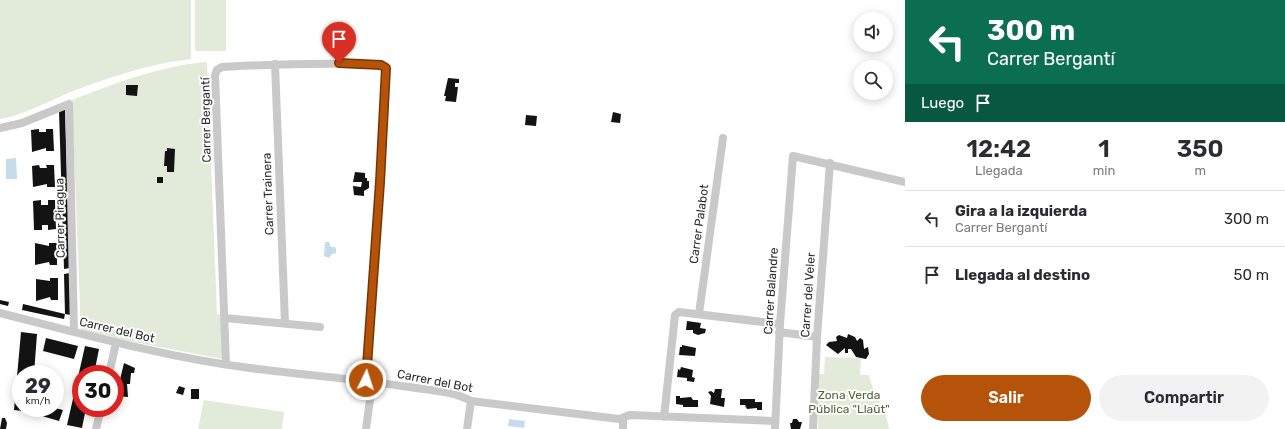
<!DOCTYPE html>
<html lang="es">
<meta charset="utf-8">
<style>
:root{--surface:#fff;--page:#f2f2f3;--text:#2b2b33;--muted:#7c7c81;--line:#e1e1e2;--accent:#b45309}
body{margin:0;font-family:Rubik,sans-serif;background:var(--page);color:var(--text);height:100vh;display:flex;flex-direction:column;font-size:15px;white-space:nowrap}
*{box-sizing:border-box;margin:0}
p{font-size:13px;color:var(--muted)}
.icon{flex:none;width:22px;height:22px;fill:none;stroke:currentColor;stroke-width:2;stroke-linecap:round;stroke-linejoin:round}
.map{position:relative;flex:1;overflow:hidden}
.drawer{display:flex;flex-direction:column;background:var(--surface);width:380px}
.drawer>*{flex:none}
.guide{background:#0b6e4f;color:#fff;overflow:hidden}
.tools{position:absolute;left:853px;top:12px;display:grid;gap:8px}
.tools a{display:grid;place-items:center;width:40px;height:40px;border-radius:50%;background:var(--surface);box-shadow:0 2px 10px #0003;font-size:20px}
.speed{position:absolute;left:12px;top:365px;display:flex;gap:8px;font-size:20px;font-weight:700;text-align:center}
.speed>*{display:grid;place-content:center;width:52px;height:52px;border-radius:50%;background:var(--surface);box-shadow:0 2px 10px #0003;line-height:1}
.speed small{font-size:10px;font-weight:400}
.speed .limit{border:6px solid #d22;background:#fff;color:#111}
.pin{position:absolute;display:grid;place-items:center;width:34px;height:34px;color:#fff;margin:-41px -17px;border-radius:50% 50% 50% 0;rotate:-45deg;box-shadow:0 0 4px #0007}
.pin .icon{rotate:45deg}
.me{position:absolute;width:44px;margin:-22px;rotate:4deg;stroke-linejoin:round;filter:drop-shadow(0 0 3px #0008)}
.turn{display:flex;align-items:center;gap:14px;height:84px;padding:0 16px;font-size:18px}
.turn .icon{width:52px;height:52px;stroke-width:2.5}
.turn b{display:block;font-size:28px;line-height:34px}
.then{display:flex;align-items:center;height:38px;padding:0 16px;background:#0003;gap:8px;font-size:15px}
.eta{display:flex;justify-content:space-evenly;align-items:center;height:68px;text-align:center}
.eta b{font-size:24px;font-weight:600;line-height:28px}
.action{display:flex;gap:8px;margin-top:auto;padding:8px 16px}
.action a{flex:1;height:46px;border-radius:24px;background:var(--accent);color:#fff;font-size:16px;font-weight:600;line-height:46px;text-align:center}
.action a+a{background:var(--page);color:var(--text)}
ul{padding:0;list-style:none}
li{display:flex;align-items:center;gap:12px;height:56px;padding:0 16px;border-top:1px solid var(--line)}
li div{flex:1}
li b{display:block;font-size:15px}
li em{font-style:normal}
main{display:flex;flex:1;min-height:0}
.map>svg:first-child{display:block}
.green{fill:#e2ead9}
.water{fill:#c4dceb}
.building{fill:#131313}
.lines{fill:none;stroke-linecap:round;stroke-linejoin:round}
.street{stroke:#c9c9c9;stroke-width:8}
.route-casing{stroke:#753606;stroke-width:10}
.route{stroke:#b45309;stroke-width:7}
.labels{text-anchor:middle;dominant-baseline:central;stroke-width:4;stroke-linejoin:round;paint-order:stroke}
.street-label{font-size:12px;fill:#2c2c2c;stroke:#fff}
.park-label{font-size:12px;fill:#506839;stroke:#fff}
</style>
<main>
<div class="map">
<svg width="905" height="429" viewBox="0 0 905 429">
<rect width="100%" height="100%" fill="#fff"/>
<path class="green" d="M0,0H191V59C148,64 106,78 66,94C45,103 23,115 0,119Z
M195,0H226V51H195Z
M207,62L217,314L222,315L223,359L81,332L72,100C116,83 159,66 207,62Z
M825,357L861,358L860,375H869C873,394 887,410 889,429H818L819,374H824Z
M204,400L284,412L282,429H198Z"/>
<path class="water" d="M16,158L17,179H6V159Z
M325,242H329L331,247H335L336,249V253L332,254L329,258L324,256Z
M509,419L525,421L524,428L508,426Z"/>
<path class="building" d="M448,78L459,79V83H455V87H458L456,102L445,101L446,96H444Z
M126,85H138L137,96L126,95Z
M65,108L70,268L64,269L59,111Z
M613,112L621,114L620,123L611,122Z
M526,115L537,116L536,126L525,125Z
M39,129V132H46V129H53L54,151H46V148L32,152L31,130Z
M167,148L175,149L174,172H167V166H164L165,151H167Z
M39,165L40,168H47L46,165H54L55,187H47V184L33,187L32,166Z
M355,172L365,173V178H367V181H369V188L364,191V196L354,195L353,186L361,187L362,182H353Z
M157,177H163V183H157Z
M41,200V205H48V200H55L56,229L48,230V225H42V230H34L33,201Z
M35,243L49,246V243H57V265H50L49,262L35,265Z
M70,273L71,315L65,314L64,274Z
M50,278H58V300H51L50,297L36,301V279L50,281Z
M0,300L9,302L8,306L0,304Z
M23,304L65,314L64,319L22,310Z
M687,321L701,323L700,328L706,329L705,333L698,335L693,333V330H686Z
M21,332L37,334L34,374H21V408H31V412L14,410Z
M848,334L855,337L857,341L860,338L863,340L864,349L868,347L869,354L866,359L856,357L851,349H848V353H845V348L838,354L826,345L829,342L837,341L836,337L839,335L847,338Z
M46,338L78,346L74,359L43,351Z
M682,345L696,348L695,356L679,355L680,347H682Z
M85,346L99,349L94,374H81V387L76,386Z
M124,363L135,368L134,373H131L130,384H127L128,397L116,396Z
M681,367L693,370L692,377L695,378L694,382L687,381V378L677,377L678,369L680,370Z
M179,386L185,388L183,395L176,393Z
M191,389H199V399H191Z
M715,389H722L721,398H725L724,407L710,404L711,396L708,392L711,391L714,393Z
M75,390L81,391V408H86L82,428L67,425Z
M676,396H680V398L691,397L693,400H698V407H683V405L676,404Z
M740,399H755V402H762V410H757V408L747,409L745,405H740Z
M37,408H55L63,410L59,421L35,414Z
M2,418H5L7,423L6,429H0Z
M793,419H797L799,422H802L800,429H791L790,423H792Z"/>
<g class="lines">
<path class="street" d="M275,64L285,323
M0,128L22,123L69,104L74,332
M0,313C83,334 165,357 250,368C303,375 356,379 409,387C429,390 453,391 471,401L619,419L630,415L775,421
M699,314L723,138
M225,318L320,327
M779,332L817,337
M226,364L215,75L217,70L222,67C275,64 328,62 381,65L386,68L380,182L366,380L371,392L366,429
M109,374L116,343
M664,417L675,315L679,312L780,324
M623,418V429
M96,429L101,408
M467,429L471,401
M775,429L780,324L793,156L905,182
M813,429L817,337L830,163"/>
</g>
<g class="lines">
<g class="route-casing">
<path id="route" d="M339,63L381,65L386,68L380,182L366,380"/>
</g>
<use href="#route" class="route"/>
</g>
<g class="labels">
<g class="street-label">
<text transform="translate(206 120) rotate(-91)">Carrer Bergantí</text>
<text transform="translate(268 194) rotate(-92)">Carrer Trainera</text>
<text transform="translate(60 218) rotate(-91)">Carrer Piragua</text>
<text transform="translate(699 224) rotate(-82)">Carrer Palabot</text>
<text transform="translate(771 291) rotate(-86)">Carrer Balandre</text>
<text transform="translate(808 295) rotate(-86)">Carrer del Veler</text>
<text transform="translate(117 330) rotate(13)">Carrer del Bot</text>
<text transform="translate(435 381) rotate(11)">Carrer del Bot</text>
</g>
<g class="park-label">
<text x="849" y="395">Zona Verda<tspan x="849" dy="14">Pública "Llaüt"</tspan></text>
</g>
</g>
</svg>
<div class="tools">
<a><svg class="icon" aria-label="sound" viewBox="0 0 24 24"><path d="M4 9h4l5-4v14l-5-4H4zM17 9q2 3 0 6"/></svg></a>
<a><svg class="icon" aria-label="search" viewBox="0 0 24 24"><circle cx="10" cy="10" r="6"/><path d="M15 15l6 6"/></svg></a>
</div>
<div class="speed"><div>29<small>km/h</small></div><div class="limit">30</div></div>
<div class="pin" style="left:339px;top:63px;background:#d93025"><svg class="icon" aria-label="arrive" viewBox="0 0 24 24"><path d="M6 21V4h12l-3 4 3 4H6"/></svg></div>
<svg class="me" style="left:366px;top:380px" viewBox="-20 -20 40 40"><circle r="17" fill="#b45309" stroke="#fff" stroke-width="3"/><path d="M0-11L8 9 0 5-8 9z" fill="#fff"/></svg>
</div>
<section class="drawer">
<div class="guide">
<div class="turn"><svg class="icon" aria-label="left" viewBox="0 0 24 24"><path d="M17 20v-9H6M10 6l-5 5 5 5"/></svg><div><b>300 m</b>Carrer Bergantí</div></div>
<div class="then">Luego<svg class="icon" aria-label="arrive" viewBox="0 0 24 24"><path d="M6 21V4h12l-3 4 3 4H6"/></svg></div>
</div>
<div class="eta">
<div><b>12:42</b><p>Llegada</p></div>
<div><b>1</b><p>min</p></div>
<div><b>350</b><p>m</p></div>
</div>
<ul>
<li><svg class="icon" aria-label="left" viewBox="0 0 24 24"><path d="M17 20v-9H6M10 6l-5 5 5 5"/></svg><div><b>Gira a la izquierda</b><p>Carrer Bergantí</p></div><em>300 m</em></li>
<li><svg class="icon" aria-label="arrive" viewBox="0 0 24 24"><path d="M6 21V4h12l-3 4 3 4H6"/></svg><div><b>Llegada al destino</b></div><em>50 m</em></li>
</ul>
<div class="action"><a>Salir</a><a>Compartir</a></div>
</section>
</main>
